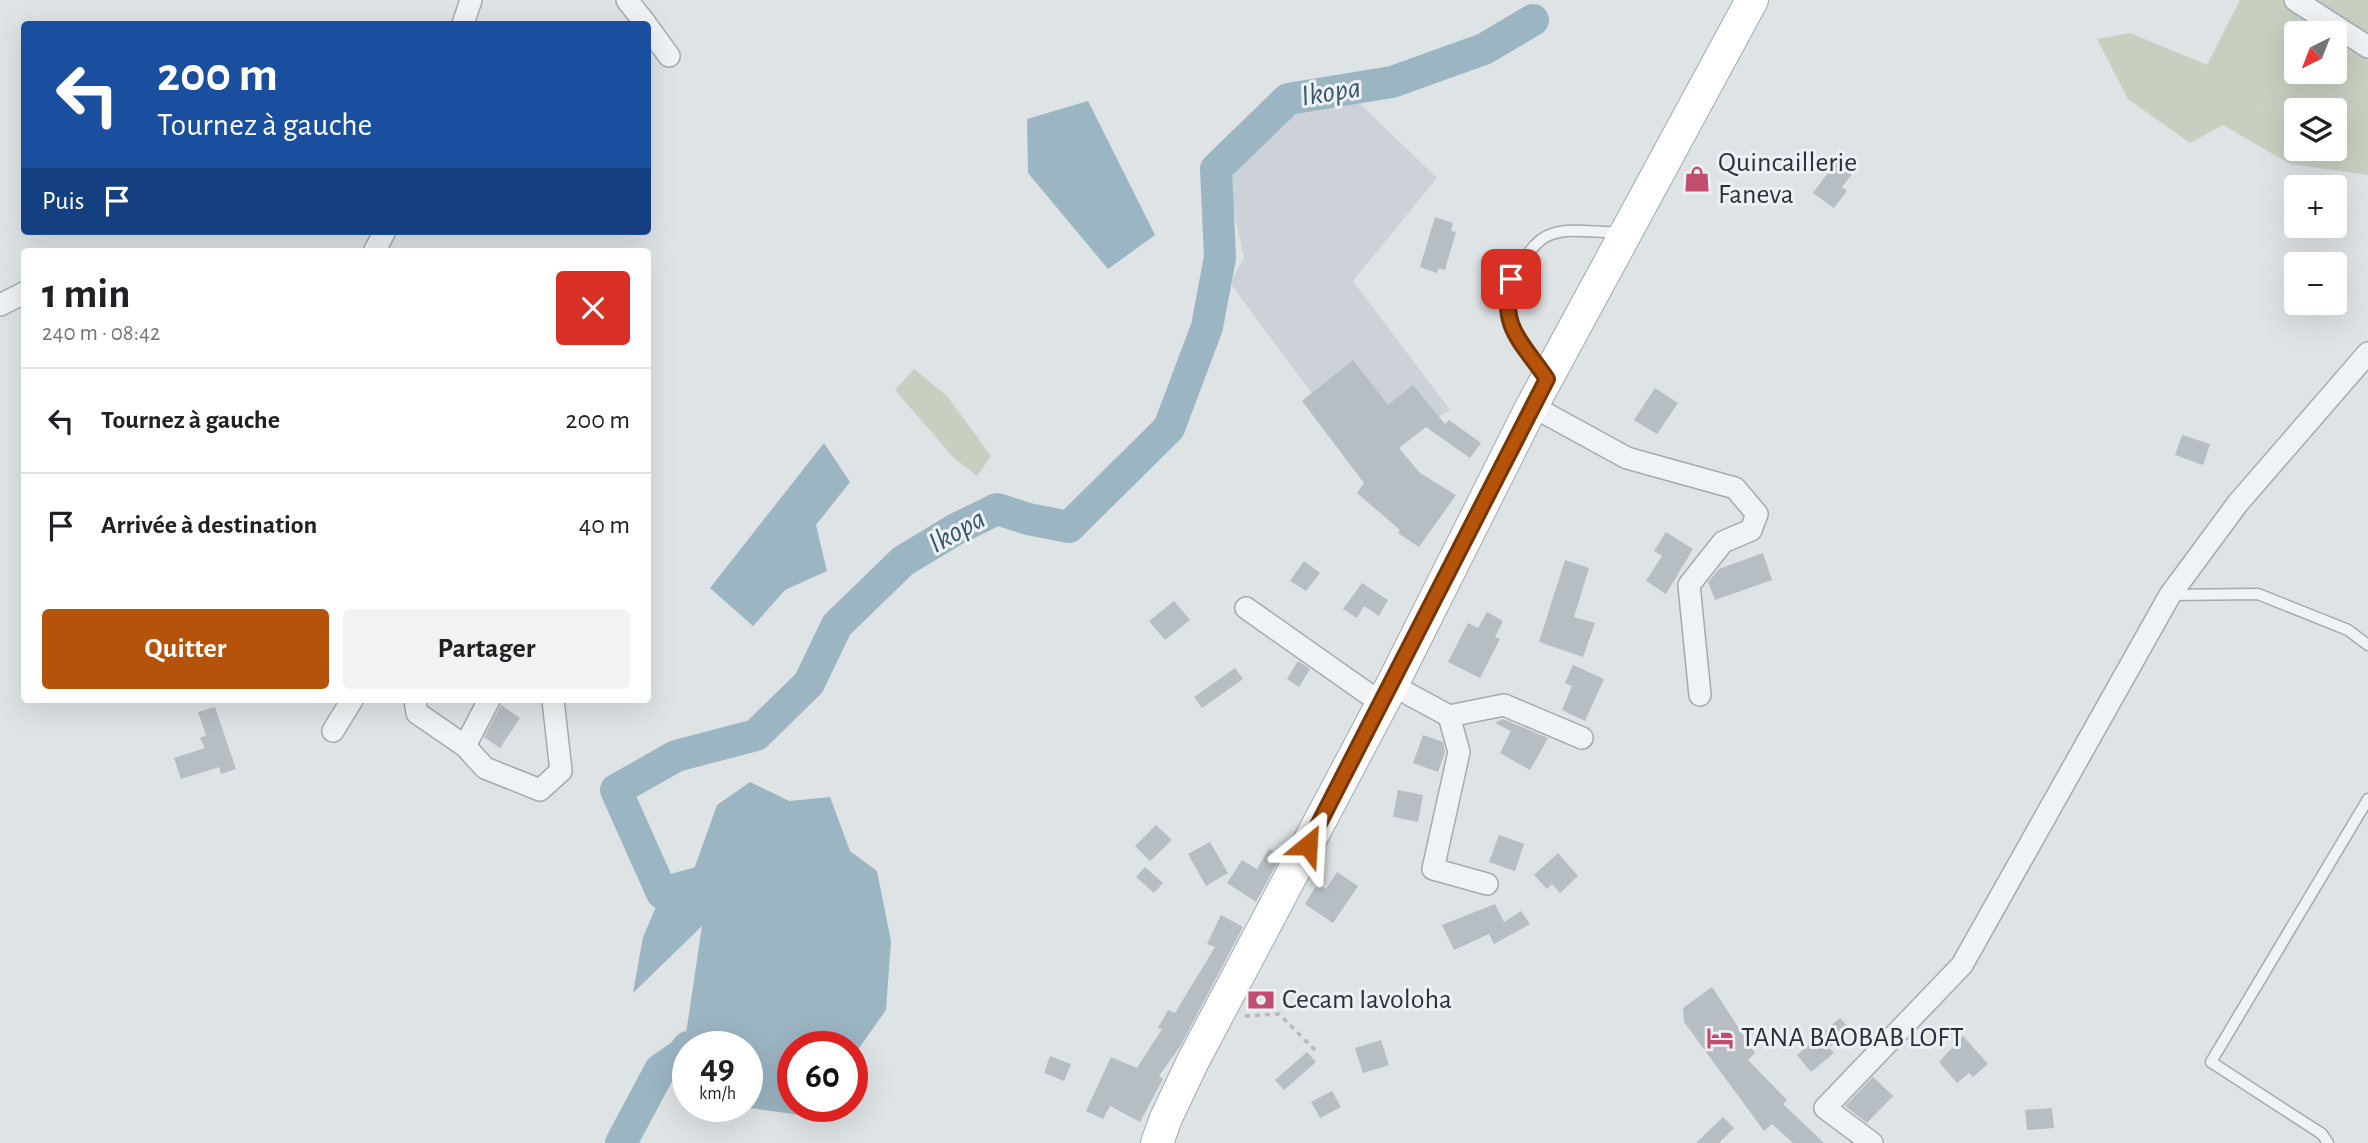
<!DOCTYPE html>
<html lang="fr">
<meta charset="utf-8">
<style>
:root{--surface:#fff;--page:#f2f2f2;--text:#202124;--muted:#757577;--line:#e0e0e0;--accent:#b45309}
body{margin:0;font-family:"Alegreya Sans",sans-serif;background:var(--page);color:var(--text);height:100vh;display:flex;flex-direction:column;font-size:26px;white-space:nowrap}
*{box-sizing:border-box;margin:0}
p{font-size:23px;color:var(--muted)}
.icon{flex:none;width:38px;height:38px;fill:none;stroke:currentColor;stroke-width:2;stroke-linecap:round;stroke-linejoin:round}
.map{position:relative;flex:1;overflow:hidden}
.drawer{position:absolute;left:21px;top:248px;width:630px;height:455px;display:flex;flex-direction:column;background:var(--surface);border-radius:7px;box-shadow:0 7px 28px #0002}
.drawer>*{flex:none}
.top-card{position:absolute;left:21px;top:21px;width:630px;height:214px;border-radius:7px;box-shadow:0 7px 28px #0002;background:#1a4fa0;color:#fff;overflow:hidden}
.needle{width:46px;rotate:222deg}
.buttons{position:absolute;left:2284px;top:21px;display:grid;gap:14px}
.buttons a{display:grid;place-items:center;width:63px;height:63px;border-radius:7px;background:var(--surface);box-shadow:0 7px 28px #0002;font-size:35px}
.speed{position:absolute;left:672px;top:1031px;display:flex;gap:14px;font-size:35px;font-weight:700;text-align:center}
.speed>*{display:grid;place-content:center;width:91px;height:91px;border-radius:50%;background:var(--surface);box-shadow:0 7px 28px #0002;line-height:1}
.speed small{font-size:18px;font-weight:400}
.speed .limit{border:10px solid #d22;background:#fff;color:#111}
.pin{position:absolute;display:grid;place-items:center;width:60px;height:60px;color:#fff;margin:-30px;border-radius:14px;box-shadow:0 4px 10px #0006}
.me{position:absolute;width:77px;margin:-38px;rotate:27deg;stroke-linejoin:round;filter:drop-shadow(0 0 5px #0008)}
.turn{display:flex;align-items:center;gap:24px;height:147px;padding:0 21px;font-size:32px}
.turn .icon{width:91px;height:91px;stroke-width:2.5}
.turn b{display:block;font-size:49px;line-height:60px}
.then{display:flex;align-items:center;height:66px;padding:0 21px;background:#0003;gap:14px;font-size:26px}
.round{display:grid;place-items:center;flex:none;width:74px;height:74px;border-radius:7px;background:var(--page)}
.overview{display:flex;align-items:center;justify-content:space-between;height:119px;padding:0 21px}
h1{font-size:42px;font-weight:700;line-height:52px}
.cta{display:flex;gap:14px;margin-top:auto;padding:14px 21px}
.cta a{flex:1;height:80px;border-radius:7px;background:var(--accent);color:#fff;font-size:28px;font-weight:700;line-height:80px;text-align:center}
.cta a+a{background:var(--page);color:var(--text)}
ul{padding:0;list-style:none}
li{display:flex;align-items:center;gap:21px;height:105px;padding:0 21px;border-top:2px solid var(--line)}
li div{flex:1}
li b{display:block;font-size:26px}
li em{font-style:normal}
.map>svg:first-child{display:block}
.built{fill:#cdd2d8}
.green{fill:#c6cfc0;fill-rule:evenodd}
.water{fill:#9cb5c3}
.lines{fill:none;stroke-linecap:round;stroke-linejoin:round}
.river{stroke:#9cb5c3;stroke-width:32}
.building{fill:#b6bdc3}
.lane-casing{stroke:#a4aab0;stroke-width:13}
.street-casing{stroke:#a4aab0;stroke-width:24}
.primary-casing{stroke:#9fa9b1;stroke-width:34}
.path{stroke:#b4b9be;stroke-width:3.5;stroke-dasharray:5 5;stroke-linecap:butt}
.lane{stroke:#f0f3f5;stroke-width:10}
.street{stroke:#f0f3f5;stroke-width:21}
.primary{stroke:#fff;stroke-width:32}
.route-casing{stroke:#753606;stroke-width:18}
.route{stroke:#b45309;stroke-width:12}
.labels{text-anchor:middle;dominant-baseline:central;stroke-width:6;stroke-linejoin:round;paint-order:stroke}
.poi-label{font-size:28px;fill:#29323c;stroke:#edf1f4;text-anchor:start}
.water-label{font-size:30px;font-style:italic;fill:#37566c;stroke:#edf1f4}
</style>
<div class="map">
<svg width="2368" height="1143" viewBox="0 0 2368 1143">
<rect width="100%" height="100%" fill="#dee3e6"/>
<path class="built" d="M1356,100L1437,178L1353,281L1450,410L1362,461L1230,283L1244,258L1227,182L1291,113Z"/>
<path class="green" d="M2240,0H2368V175L2290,164L2223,125L2190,143L2128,99L2097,39L2130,33L2207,65ZM2296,33H2334V72H2296ZM2296,110H2334V149H2296Z
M914,369L947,396L991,456L977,476L953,457L895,390Z"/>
<path class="water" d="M1088,101L1155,235L1108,269L1028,173L1027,119Z
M824,443L850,482L816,525L827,571L785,590L753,626L710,588Z
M750,782L789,801L830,797L850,851L877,871L891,941L886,1010L852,1058V1046H793V1106H809L800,1115L735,1106H747V1046H688V1059L683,1054L702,926L633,993L643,937L662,893L693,872L717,805Z"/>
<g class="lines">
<path class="river" d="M702,882L662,893L616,790L676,756L756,735L809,683L837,625L903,561L956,529L997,509L1028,519L1069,527L1169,428L1207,327L1220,257L1216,169L1288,99L1392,82L1484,49L1533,20
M621,1143L660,1070L683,1054L688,1047"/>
</g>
<path class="building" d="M1836,162L1852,174L1842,187L1847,191L1834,208L1813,193Z
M1435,217L1453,223L1451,231L1456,232L1445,270L1439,268L1437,273L1420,267Z
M1353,360L1388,405L1413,385L1445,424L1449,420L1481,443L1470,458L1426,427L1399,448L1420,473L1456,495L1419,547L1398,533L1400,530L1357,493L1364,483L1302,401Z
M1655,388L1678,403L1657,434L1634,420Z
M2182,435L2210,444L2203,465L2175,455Z
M1666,532L1693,549L1666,594L1646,581L1662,556L1654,551Z
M1763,553L1772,580L1715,600L1708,582L1719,569Z
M1565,560L1589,568L1574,617L1595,623L1583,657L1539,642Z
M1304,561L1320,573L1306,591L1290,581Z
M1362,583L1388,600L1379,616L1364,606L1357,618L1343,609Z
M1174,601L1190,620L1165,640L1149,621Z
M1487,612L1503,621L1495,637L1500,639L1480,678L1448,662L1468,623L1478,628Z
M1298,661L1310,669L1299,687L1287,679Z
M1573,665L1604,679L1585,721L1562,710L1572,686L1565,683Z
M1235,668L1243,679L1202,708L1194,697Z
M501,705L520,718L500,748L484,737Z
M215,707L236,769L221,774L219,767L181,779L174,758L205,748L200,738L206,735L198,712Z
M1503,719L1548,738L1530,770L1500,753L1511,731L1495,723Z
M1423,735L1443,742L1445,752L1438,772L1413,763Z
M1398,790L1423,795L1418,822L1393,817Z
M1156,825L1172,840L1150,861L1135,846Z
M1499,835L1524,844L1515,871L1489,862Z
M1210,842L1228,873L1206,886L1188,854Z
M1269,849L1281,856L1256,902L1227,883L1242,860L1257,869Z
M1558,853L1578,876L1560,893L1552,884L1547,889L1534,875Z
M1145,867L1163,883L1154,893L1136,877Z
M1337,872L1358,886L1333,923L1305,904L1318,883L1326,889Z
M1495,904L1504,922L1521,911L1530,924L1494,944L1489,934L1454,950L1442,925Z
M1221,915L1243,927L1181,1045L1159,1076L1163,1079L1140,1122L1110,1106L1103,1119L1086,1111L1111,1057L1137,1068L1162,1029L1158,1028L1168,1010L1175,1013L1215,947L1207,944Z
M1712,987L1755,1053L1748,1060L1787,1100L1783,1104L1824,1143H1793L1772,1124L1764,1131L1684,1022L1683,1008Z
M1840,1018L1850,1029L1829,1048L1834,1053L1811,1072L1797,1055Z
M1963,1036L1988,1064L1973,1077L1969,1073L1957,1083L1939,1062Z
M1381,1040L1389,1065L1363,1073L1355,1048Z
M1307,1052L1316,1062L1284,1090L1275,1080Z
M1050,1056L1071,1064L1064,1081L1044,1073Z
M1873,1077L1893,1096L1867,1123L1845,1106Z
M1332,1091L1341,1107L1320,1118L1311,1102Z
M2052,1108L2054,1128L2027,1130L2025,1110Z
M1723,1117L1734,1128L1719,1143H1696Z"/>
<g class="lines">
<g class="lane-casing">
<path id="lane" d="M1543,374C1514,329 1488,312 1524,259C1530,250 1541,237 1552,234C1574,227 1599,234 1622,232
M2170,595L2258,594L2348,630L2368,645
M2328,1143L2322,1134L2211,1062L2368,799"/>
</g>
<g class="street-casing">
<path id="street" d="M627,0L646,24
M2295,0L2368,47
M463,24L471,0
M648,27L669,56
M374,252L385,231
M0,305L24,293
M1532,406L1627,458L1735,488L1757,514L1751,530L1723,542L1689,585L1700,695
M1246,608L1381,703
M1392,685L1449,716L1459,752L1433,869L1487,884
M415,700L417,713L465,746L485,768L540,790L561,771L553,700
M1449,716L1504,705L1582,738
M333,731L352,700
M465,746L489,700
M1872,1143L1825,1108L1962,965L2170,595L2238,503L2368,353"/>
</g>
<g class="primary-casing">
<path id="primary" d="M1157,1143L1166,1118L1193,1061L1392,685L1532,406L1752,0"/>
</g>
<path class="path" d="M1245,1016L1279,1014L1315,1050"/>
<use href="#lane" class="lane"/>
<use href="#street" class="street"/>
<use href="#primary" class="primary"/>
</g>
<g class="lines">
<g class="route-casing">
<path id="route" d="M1308,845L1547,379C1522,342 1499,327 1511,279"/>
</g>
<use href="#route" class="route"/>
</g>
<defs>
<g id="shop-bare" transform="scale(2.1)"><path d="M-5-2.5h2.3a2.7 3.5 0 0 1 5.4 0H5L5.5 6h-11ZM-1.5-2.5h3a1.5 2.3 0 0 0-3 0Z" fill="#c14d70" stroke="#edf1f4" stroke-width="2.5" paint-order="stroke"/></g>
<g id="bank-bare" transform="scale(2.1)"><path d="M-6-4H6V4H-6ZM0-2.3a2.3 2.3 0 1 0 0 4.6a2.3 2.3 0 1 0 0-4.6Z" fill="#c14d70" stroke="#edf1f4" stroke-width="2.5" paint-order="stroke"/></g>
<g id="hotel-bare" transform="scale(2.1)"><path d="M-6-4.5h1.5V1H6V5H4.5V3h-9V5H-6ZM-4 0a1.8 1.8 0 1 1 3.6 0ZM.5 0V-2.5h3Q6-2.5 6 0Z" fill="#c14d70" stroke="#edf1f4" stroke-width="2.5" paint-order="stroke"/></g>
</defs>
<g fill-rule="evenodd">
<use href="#shop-bare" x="1697" y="179"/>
<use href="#bank-bare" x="1261" y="1000"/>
<use href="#hotel-bare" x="1720" y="1038"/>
</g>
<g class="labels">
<g class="poi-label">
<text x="1718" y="163">Quincaillerie<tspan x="1718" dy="32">Faneva</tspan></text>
<text x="1282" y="1000">Cecam Iavoloha</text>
<text x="1741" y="1038">TANA BAOBAB LOFT</text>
</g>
<g class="water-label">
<text transform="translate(1331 92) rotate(-9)">Ikopa</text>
<text transform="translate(957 531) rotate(-29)">Ikopa</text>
</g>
</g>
</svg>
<div class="buttons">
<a><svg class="needle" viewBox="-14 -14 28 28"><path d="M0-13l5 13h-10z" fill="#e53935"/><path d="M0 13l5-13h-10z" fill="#757577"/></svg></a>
<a><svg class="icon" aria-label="layers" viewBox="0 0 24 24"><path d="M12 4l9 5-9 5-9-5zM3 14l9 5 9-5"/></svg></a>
<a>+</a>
<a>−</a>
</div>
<div class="speed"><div>49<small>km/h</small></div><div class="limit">60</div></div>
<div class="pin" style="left:1511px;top:279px;background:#d93025"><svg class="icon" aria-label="arrive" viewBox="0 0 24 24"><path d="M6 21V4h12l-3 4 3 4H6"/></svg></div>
<svg class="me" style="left:1308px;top:845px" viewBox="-20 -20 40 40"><path d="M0-17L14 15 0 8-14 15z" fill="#b45309" stroke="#fff" stroke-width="4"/></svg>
<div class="top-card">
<div class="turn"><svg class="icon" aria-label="left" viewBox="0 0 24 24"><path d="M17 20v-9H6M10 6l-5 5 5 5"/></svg><div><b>200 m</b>Tournez à gauche</div></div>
<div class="then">Puis<svg class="icon" aria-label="arrive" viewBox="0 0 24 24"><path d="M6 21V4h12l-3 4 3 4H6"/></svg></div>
</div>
<section class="drawer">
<div class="overview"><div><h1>1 min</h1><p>240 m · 08:42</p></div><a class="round" style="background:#d93025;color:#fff"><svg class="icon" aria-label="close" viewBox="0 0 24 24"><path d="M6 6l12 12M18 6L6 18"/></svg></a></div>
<ul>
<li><svg class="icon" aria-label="left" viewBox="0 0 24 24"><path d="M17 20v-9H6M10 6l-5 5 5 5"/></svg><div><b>Tournez à gauche</b></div><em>200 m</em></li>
<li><svg class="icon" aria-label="arrive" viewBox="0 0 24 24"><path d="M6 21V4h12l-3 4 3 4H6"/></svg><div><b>Arrivée à destination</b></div><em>40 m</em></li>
</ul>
<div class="cta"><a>Quitter</a><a>Partager</a></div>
</section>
</div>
